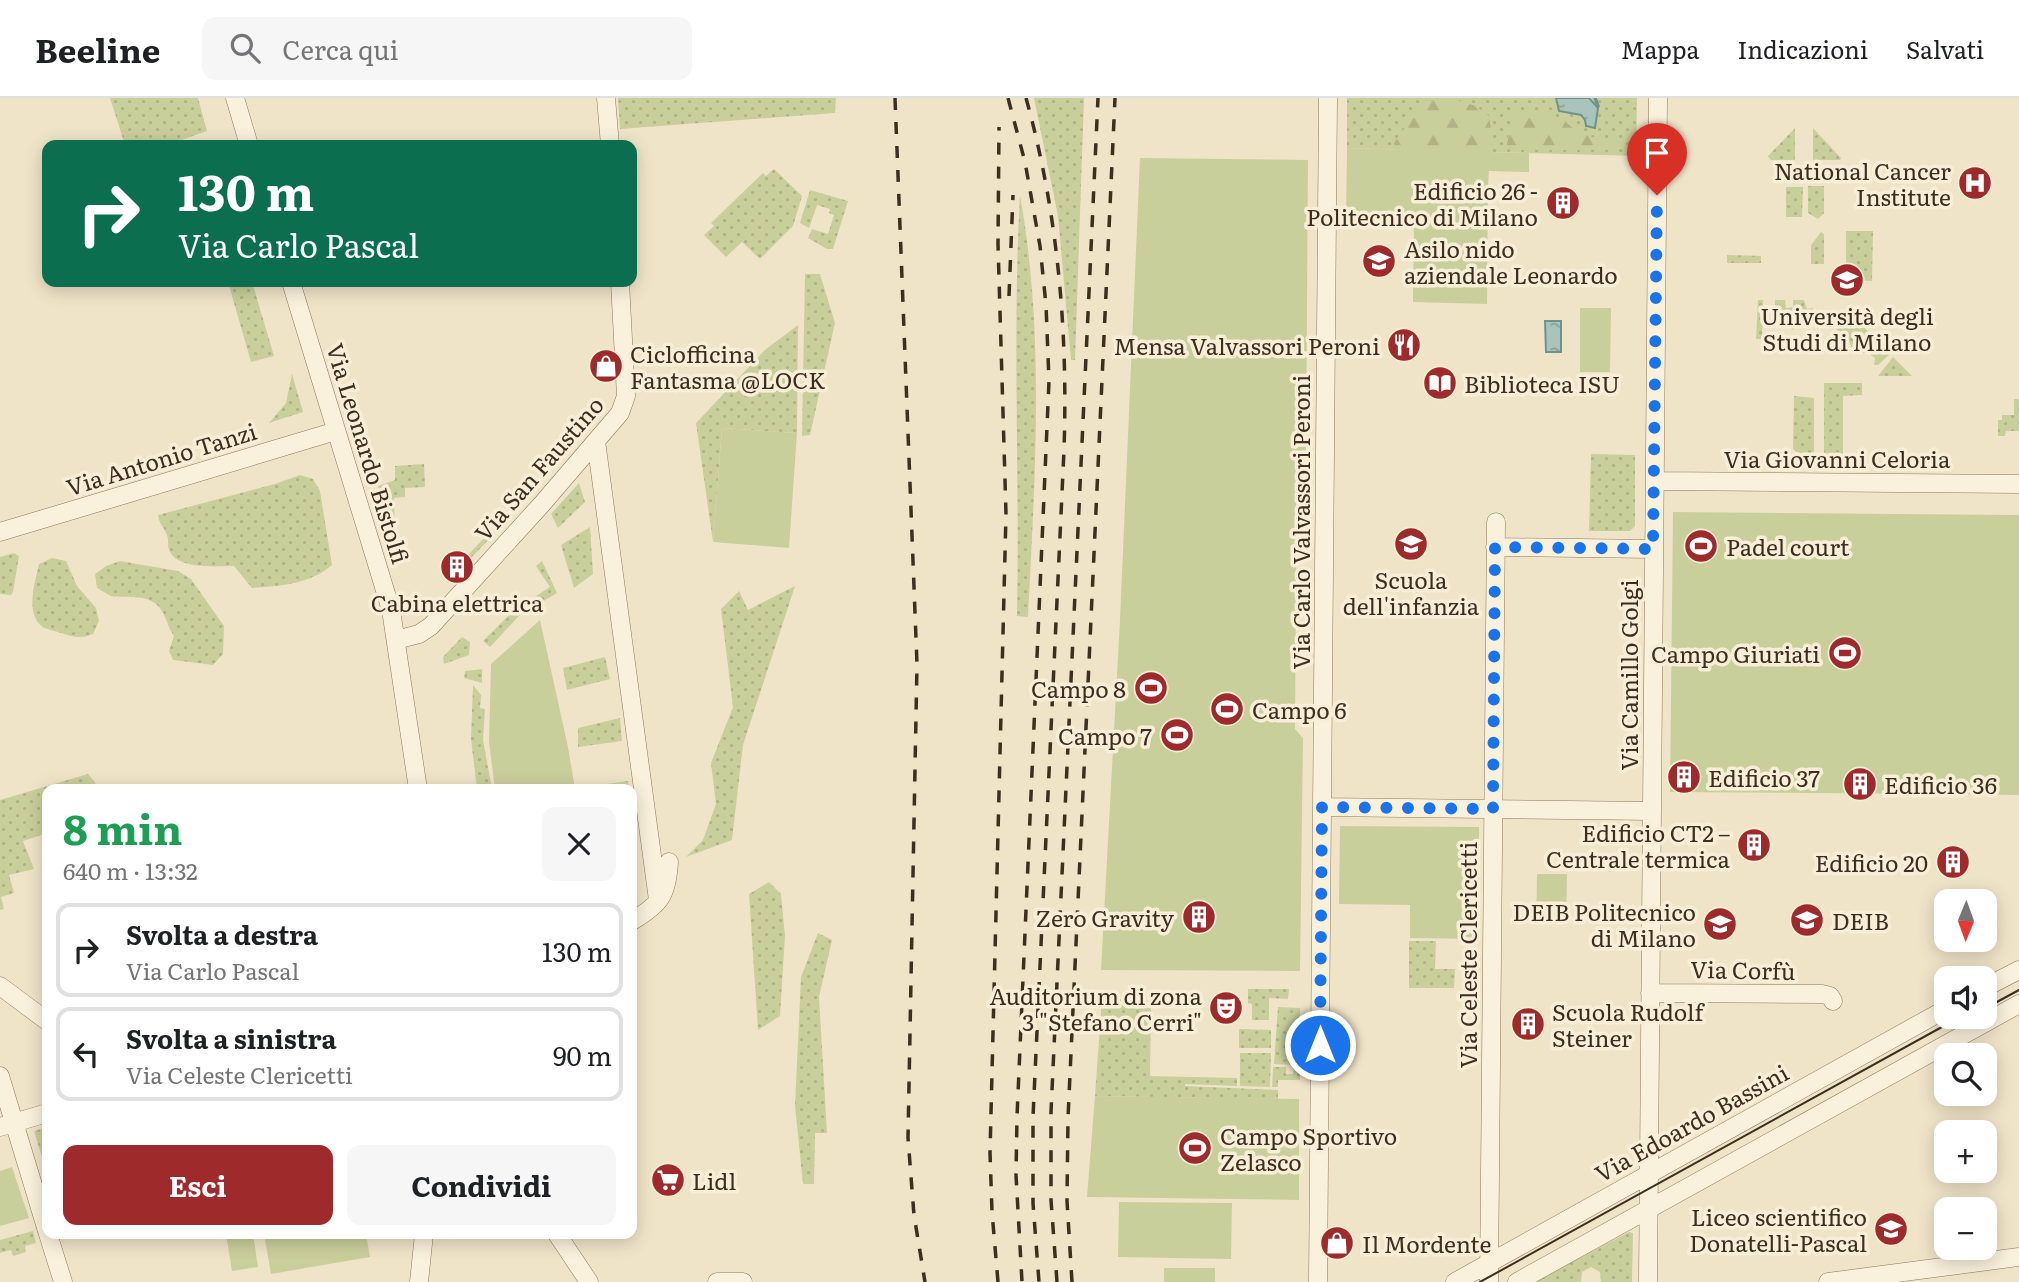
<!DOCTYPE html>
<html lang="it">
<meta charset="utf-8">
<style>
:root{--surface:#fff;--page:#f6f6f6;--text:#202124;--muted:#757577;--line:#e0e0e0;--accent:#9e2a2b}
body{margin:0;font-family:Literata,serif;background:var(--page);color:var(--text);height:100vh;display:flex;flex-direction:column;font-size:26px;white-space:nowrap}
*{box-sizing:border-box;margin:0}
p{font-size:23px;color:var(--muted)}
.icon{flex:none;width:38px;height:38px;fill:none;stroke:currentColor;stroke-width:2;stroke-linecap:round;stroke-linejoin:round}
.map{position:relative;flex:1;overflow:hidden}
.side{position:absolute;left:42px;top:686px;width:595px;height:455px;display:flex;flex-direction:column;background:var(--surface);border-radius:14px;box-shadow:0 4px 18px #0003}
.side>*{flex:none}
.top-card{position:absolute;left:42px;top:42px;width:595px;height:147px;border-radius:14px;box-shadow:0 4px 18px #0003;background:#0b6e4f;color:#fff;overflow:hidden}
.needle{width:46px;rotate:181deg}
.controls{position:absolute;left:1934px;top:791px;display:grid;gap:14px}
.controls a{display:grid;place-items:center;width:63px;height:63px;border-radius:14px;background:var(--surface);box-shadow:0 4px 18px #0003;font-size:35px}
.pin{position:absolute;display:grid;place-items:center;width:60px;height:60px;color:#fff;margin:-72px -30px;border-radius:50% 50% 50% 0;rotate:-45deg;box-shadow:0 0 7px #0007}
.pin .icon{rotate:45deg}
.me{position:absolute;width:77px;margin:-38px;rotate:0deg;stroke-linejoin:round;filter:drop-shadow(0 0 5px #0008)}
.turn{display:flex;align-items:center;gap:24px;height:147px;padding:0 21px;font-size:32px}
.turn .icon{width:91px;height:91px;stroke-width:2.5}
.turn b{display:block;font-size:49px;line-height:60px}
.round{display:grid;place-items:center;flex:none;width:74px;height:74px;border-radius:14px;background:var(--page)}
.headline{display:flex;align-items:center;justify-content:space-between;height:119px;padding:0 21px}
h1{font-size:42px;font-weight:700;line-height:52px;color:#1e9e55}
.cta{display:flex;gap:14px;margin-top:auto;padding:14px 21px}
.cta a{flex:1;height:80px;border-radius:14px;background:var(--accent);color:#fff;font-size:28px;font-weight:700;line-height:80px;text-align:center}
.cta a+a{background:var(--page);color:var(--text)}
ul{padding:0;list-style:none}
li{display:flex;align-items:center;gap:21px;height:94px;margin:0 14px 10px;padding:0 7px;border:4px solid var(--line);border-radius:14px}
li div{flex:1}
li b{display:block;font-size:26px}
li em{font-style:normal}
header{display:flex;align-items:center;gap:42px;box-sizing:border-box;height:98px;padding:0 35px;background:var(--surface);border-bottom:2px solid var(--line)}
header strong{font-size:33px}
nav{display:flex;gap:38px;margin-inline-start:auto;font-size:24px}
.search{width:490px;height:63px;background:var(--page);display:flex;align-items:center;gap:18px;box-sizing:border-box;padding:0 24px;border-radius:14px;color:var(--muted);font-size:26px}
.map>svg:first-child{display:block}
.grass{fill:url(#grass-dots)}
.forest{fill:url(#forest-firs)}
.park{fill:#c9cf9b}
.water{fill:url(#water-ripples);stroke:#6f938a;stroke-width:2}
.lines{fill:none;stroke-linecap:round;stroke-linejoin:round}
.stream{stroke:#6f938a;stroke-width:3.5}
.minor-casing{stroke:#8d765c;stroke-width:19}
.minor{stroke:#faf1dc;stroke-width:18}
.tram{stroke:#3d2e20;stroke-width:2}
.rail{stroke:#3d2e20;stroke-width:3.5;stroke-dasharray:12 12;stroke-linecap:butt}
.route{stroke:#1a73e8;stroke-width:12;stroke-dasharray:0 21.6}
.labels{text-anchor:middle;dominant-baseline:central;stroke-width:7;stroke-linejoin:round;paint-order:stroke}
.poi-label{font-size:23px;fill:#3d2e20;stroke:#f7eed8;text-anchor:end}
.street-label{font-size:23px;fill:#3d2e20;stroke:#f7eed8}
</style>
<header>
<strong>Beeline</strong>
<div class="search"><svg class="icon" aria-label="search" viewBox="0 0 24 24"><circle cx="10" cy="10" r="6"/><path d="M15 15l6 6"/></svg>Cerca qui</div>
<nav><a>Mappa</a><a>Indicazioni</a><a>Salvati</a></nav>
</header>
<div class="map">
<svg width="2019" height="1184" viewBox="0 0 2019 1184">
<defs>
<pattern id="grass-dots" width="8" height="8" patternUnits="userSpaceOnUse" patternTransform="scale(1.75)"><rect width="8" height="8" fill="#c9cf9b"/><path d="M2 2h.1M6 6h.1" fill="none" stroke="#aeb285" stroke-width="1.8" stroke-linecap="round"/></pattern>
<pattern id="forest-firs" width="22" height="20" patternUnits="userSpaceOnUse" patternTransform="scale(1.75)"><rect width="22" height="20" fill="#c9cf9b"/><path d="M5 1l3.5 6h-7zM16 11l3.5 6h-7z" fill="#aeb285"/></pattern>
<pattern id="water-ripples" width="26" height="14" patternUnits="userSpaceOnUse" patternTransform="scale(1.75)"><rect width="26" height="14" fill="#a9c4bc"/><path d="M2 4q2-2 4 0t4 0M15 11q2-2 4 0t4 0" fill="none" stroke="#8ba098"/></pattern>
</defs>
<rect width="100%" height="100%" fill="#f0e4c8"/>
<path class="grass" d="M110,0H198L207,33L167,47H125Z
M618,0H836L835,15L620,31Z
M1034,0H1084L1075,262H1071L1058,118Z
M1347,0H1637L1636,58L1347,50Z
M1795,30V62H1771L1768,58Z
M1813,30L1841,60L1840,62H1813Z
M774,71L802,98L793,128L760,161L742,144L726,159L704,137L714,128L711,125L763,75L766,78Z
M1808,88H1824V115L1818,121L1808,115Z
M1786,89H1803L1802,119H1786Z
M810,92L848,103L833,151H827L808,140L812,131L828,136L834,117L829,115L830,111L817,107L809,130L800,125Z
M1020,97C1045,237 1035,378 1028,519L1017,518C1020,378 1012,237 1020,97Z
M1846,133H1873L1872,183L1846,182Z
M1821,134L1824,136V166H1811V147Z
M1727,157L1761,158V165H1727Z
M805,176H820L835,225L810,337L802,338Z
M228,184H252L274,258L251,264Z
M1758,202H1763L1762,241H1756Z
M1775,202H1785L1786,210L1793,209V202H1804L1807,211L1813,210V220L1800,226L1793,232L1776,218Z
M1848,213L1890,256L1878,267H1874L1875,260L1868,255L1853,254L1849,243L1836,233Z
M798,227L797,335L722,330L713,444L696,325L766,251Z
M1893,259L1912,278H1878Z
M292,276L303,314L269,325L286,305Z
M1824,285H1862V297L1843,298V360H1824Z
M1794,298L1814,300V354C1807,359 1799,356 1793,351Z
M2014,301H2019V333H2006L2005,338H1998V322H2002V317H2014Z
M1591,356L1635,357V428L1630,433H1589Z
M424,366L425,389L405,390V399L394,400L395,437L393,438L378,388L395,382V368Z
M300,377L313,381L320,393L332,467C311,486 280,488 252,490L234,468C216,468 180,472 170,454C167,449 169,442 167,437C164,429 159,426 158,417L275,386Z
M579,385L585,404L558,430L551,416Z
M509,414L512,417L471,460L468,457Z
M590,429L593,476L574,490L561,447Z
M14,455L19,458L13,494L11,497L0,496V459Z
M52,460L66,463L77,488L96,510L99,523L93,536C82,541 72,539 61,535C56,533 49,532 44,530C24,517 35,485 39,466Z
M120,463L178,473L191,481L224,528L223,556L213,567L173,562L169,553L174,538C168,530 167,521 162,513C150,494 129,501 111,498C107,496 101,492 97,490L95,476L106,468Z
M542,463L557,495L519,518L490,549L483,543L513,513L550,489L536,468Z
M795,488L743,647L732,742L686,759L703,742L716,706L711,665L733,609L721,511L739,493L748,512Z
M462,539L470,544L469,557L444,566L443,559Z
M605,559L610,581L567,592L563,570Z
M482,571V585L464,580L465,573Z
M473,587L481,597L480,610L485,611L483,642L492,691H477L471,641Z
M620,620L622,643L578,649V630Z
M88,676L100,691H47V735L23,743L34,771L9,777L14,795L1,799L4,811L0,812V702Z
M628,683L629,691H584V689Z
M769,784L781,796L785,838L780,918L758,932L749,796Z
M818,835L832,842L819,899L827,1035H815L814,1086H803L795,1008L801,879Z
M1409,843H1436L1435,871H1455L1454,890H1409Z
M1248,891H1289L1288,901L1269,900V922H1252V906L1248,905Z
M1102,900L1151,903L1150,978L1237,980V988L1185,986V988L1278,992V1001L1095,998Z
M1278,909L1300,910V982H1278V989H1272L1273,969H1286V976H1293L1294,967L1274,966Z
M1239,931L1271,932V950H1239Z
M1240,955H1271L1270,989L1240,988Z
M47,1029V1045L44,1047L47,1057V1075L34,1033Z
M33,1133L36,1145L25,1148L26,1154L13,1158L11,1152L0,1155V1142Z
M1629,1134L1633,1135L1632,1184H1601L1600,1174L1591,1169L1582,1174L1581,1184H1535Z"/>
<path class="forest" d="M1436,1C1457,1 1474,4 1489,18L1491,32L1486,128L1423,146L1394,45L1422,5Z
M1516,12H1526L1562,21L1579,35L1593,39L1615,41L1620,46L1607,52H1511L1507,47L1511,25Z"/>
<path class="park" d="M1347,50L1529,55V74L1488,73L1487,206L1413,204L1414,122L1346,121Z
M1140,60L1308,62L1306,354L1297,364L1295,631L1303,640L1300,873L1101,872L1120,522Z
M1580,210H1611L1610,274H1580Z
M722,330L797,335L789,450L713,444Z
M1673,414L2019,417V697L1940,696V692H1934V696L1670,694Z
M540,522L568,649L575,691H495L489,644L491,566Z
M1340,728L1479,729V841L1410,840V807L1339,806Z
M1537,776H1567L1566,826L1536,825Z
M1095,998L1299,1001V1102L1087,1099Z
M12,1069L29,1120L0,1128V1073Z
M1119,1104L1232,1105L1231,1161L1118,1159Z
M226,1136H253L258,1169L232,1173Z
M264,1136H366L370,1159L271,1176Z
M1164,1170H1215V1184H1164Z"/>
<path class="water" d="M1556,0H1589L1598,10L1595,30L1586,28L1585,22L1581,17L1559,13Z
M1545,223H1561V254H1546Z"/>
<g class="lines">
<path class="stream" d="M1595,0L1598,8"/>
<g class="minor-casing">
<path id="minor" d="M235,0L249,47
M606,0L610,47
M291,184L391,512L418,691
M596,343L658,802
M1655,383L2019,386
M0,434L336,333
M1495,449L1653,451
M396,542L419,536L431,528L542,406L620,315L626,298L620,184
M1322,709L1652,713
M632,823C661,806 667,797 669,764
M0,888L47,923
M1984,890L2019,872
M1650,895L1822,896L1830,898L1833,903
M0,978L47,1133
M0,1029L47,1015
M48,1136L63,1184
M557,1136L589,1184
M419,1184L424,1136
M717,1184H743
M1318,1184L1328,0
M1455,1184L1946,911
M1489,1184L1496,424
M1517,1184L2019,906
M1648,1184L1658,0
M1828,1184L2019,1159"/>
</g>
<use href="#minor" class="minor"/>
<path class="tram" d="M1984,911L2019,892
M1480,1184L1960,919"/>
<path class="rail" d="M895,0L917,566L908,1040L914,1117L925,1184
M1008,0L1025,64L1040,148L1046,207L1049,283L1017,1019L1016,1077L1022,1184
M1026,0C1058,115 1068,233 1064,352L1033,1019V1105L1039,1184
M1009,198L1013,97
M998,1184L992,1114L990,1055L1006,416L998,146L999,29
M1057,1184L1051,1102V1014L1098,0
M1072,1184L1067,1103L1068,1020L1115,0"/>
</g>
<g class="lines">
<path class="route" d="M1320,947L1322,709L1493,711L1495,449L1653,451L1657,97"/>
</g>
<defs>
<g id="hospital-disc" transform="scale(1.75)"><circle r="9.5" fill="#9e2a2b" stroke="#f7eed8"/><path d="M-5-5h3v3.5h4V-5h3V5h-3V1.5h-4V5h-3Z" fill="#fff"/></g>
<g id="building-disc" transform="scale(1.75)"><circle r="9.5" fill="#9e2a2b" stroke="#f7eed8"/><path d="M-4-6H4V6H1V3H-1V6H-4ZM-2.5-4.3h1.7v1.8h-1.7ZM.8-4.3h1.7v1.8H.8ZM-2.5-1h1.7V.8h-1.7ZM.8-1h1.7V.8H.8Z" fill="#fff"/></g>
<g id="school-disc" transform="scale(1.75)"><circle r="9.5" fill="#9e2a2b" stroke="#f7eed8"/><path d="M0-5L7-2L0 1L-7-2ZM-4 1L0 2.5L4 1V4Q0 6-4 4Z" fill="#fff"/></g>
<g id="university-disc" transform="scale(1.75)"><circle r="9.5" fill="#9e2a2b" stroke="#f7eed8"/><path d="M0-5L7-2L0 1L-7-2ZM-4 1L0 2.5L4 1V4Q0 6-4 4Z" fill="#fff"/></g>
<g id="restaurant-disc" transform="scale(1.75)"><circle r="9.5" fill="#9e2a2b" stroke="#f7eed8"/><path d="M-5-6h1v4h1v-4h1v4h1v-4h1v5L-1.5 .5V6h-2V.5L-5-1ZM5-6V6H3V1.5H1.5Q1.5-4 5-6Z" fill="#fff"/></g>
<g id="shop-disc" transform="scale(1.75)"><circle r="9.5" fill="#9e2a2b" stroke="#f7eed8"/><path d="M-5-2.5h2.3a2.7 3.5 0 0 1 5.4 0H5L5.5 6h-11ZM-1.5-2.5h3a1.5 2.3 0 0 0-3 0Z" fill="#fff"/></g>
<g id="library-disc" transform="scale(1.75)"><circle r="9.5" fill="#9e2a2b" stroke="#f7eed8"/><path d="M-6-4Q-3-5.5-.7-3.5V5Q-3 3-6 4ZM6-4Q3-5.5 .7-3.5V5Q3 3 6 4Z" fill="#fff"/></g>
<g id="stadium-disc" transform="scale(1.75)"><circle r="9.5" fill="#9e2a2b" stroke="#f7eed8"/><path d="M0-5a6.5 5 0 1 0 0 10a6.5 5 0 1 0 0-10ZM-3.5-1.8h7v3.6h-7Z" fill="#fff"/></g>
<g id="theatre-disc" transform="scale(1.75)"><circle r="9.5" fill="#9e2a2b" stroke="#f7eed8"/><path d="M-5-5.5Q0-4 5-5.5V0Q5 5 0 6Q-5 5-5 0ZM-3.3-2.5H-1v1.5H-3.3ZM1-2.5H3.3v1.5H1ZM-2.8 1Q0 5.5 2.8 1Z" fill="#fff"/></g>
<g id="supermarket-disc" transform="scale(1.75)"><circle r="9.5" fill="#9e2a2b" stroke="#f7eed8"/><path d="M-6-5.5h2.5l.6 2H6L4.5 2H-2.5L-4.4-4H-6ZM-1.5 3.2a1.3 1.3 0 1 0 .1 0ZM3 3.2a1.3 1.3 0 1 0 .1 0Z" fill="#fff"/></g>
</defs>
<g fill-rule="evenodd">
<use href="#hospital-disc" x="1975" y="85"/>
<use href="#building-disc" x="1563" y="105"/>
<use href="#school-disc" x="1379" y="163"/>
<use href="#university-disc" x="1847" y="182"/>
<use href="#restaurant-disc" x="1404" y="247"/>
<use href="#shop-disc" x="606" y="268"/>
<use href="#library-disc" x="1440" y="285"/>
<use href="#school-disc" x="1411" y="446"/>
<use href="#stadium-disc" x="1701" y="448"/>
<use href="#building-disc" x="457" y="469"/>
<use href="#stadium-disc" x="1845" y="555"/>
<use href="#stadium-disc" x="1151" y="590"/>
<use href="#stadium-disc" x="1227" y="611"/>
<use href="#stadium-disc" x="1177" y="637"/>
<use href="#building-disc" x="1684" y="679"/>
<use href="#building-disc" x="1860" y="686"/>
<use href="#building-disc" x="1754" y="747"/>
<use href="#building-disc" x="1953" y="764"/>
<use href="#building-disc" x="1199" y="819"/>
<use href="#university-disc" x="1807" y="822"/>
<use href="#university-disc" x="1720" y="826"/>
<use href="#theatre-disc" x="1226" y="910"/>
<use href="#building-disc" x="1528" y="926"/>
<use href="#stadium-disc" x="1195" y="1050"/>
<use href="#supermarket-disc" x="668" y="1082"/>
<use href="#school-disc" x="1891" y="1131"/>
<use href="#shop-disc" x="1337" y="1145"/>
</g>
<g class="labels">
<g class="poi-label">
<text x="1951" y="72">National Cancer<tspan x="1951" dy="26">Institute</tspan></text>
<text x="1538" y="92">Edificio 26 -<tspan x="1538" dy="26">Politecnico di Milano</tspan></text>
<text x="1404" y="150" text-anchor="start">Asilo nido<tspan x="1404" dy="26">aziendale Leonardo</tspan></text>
<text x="1847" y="217" text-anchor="middle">Università degli<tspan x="1847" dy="26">Studi di Milano</tspan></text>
<text x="1380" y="247">Mensa Valvassori Peroni</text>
<text x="630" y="255" text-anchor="start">Ciclofficina<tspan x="630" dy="26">Fantasma @LOCK</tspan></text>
<text x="1464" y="285" text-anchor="start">Biblioteca ISU</text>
<text x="1726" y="448" text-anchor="start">Padel court</text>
<text x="1411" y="481" text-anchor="middle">Scuola<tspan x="1411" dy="26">dell'infanzia</tspan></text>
<text x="457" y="504" text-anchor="middle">Cabina elettrica</text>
<text x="1820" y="555">Campo Giuriati</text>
<text x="1126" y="590">Campo 8</text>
<text x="1252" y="611" text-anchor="start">Campo 6</text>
<text x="1152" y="637">Campo 7</text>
<text x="1708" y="679" text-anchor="start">Edificio 37</text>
<text x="1884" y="686" text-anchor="start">Edificio 36</text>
<text x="1730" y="734">Edificio CT2 –<tspan x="1730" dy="26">Centrale termica</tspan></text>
<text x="1928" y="764">Edificio 20</text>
<text x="1696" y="813">DEIB Politecnico<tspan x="1696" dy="26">di Milano</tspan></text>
<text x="1174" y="819">Zero Gravity</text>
<text x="1832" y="822" text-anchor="start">DEIB</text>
<text x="1202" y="897">Auditorium di zona<tspan x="1202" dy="26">3 "Stefano Cerri"</tspan></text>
<text x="1552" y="913" text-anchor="start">Scuola Rudolf<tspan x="1552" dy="26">Steiner</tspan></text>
<text x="1220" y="1037" text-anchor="start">Campo Sportivo<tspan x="1220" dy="26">Zelasco</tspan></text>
<text x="692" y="1082" text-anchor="start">Lidl</text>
<text x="1867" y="1118">Liceo scientifico<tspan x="1867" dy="26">Donatelli-Pascal</tspan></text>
<text x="1362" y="1145" text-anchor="start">Il Mordente</text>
</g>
<g class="street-label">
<text transform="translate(369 355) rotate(73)">Via Leonardo Bistolfi</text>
<text transform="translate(161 360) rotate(-17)">Via Antonio Tanzi</text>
<text x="1837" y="360">Via Giovanni Celoria</text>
<text transform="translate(538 370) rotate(-49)">Via San Faustino</text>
<text transform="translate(1300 424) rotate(-90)">Via Carlo Valvassori Peroni</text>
<text transform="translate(1628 577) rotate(-90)">Via Camillo Golgi</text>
<text transform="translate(1467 857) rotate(-90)">Via Celeste Clericetti</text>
<text transform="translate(1743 871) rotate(1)">Via Corfù</text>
<text transform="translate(1691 1024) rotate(-29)">Via Edoardo Bassini</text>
</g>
</g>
</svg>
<div class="controls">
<a><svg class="needle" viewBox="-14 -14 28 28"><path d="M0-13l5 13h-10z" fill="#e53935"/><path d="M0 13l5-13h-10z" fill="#757577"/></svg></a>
<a><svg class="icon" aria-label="sound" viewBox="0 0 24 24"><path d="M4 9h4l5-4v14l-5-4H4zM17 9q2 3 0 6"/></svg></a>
<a><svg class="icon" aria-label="search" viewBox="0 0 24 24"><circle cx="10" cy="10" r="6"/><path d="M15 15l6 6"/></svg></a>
<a>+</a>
<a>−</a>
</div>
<div class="pin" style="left:1657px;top:97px;background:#d93025"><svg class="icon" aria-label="arrive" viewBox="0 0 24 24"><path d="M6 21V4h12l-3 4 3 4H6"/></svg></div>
<svg class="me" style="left:1320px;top:947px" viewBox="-20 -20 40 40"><circle r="17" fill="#1a73e8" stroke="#fff" stroke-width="3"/><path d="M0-11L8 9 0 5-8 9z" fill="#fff"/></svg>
<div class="top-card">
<div class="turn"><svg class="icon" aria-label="right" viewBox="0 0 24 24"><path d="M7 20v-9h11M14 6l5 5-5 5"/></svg><div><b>130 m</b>Via Carlo Pascal</div></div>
</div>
<section class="side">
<div class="headline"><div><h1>8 min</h1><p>640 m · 13:32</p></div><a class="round"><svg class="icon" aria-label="close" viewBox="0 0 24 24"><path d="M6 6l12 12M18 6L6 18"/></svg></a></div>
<ul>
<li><svg class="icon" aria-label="right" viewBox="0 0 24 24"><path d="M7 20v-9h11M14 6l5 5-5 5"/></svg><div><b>Svolta a destra</b><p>Via Carlo Pascal</p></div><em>130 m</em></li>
<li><svg class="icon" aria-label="left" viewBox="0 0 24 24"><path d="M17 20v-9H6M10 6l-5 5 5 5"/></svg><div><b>Svolta a sinistra</b><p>Via Celeste Clericetti</p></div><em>90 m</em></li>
</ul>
<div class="cta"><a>Esci</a><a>Condividi</a></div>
</section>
</div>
